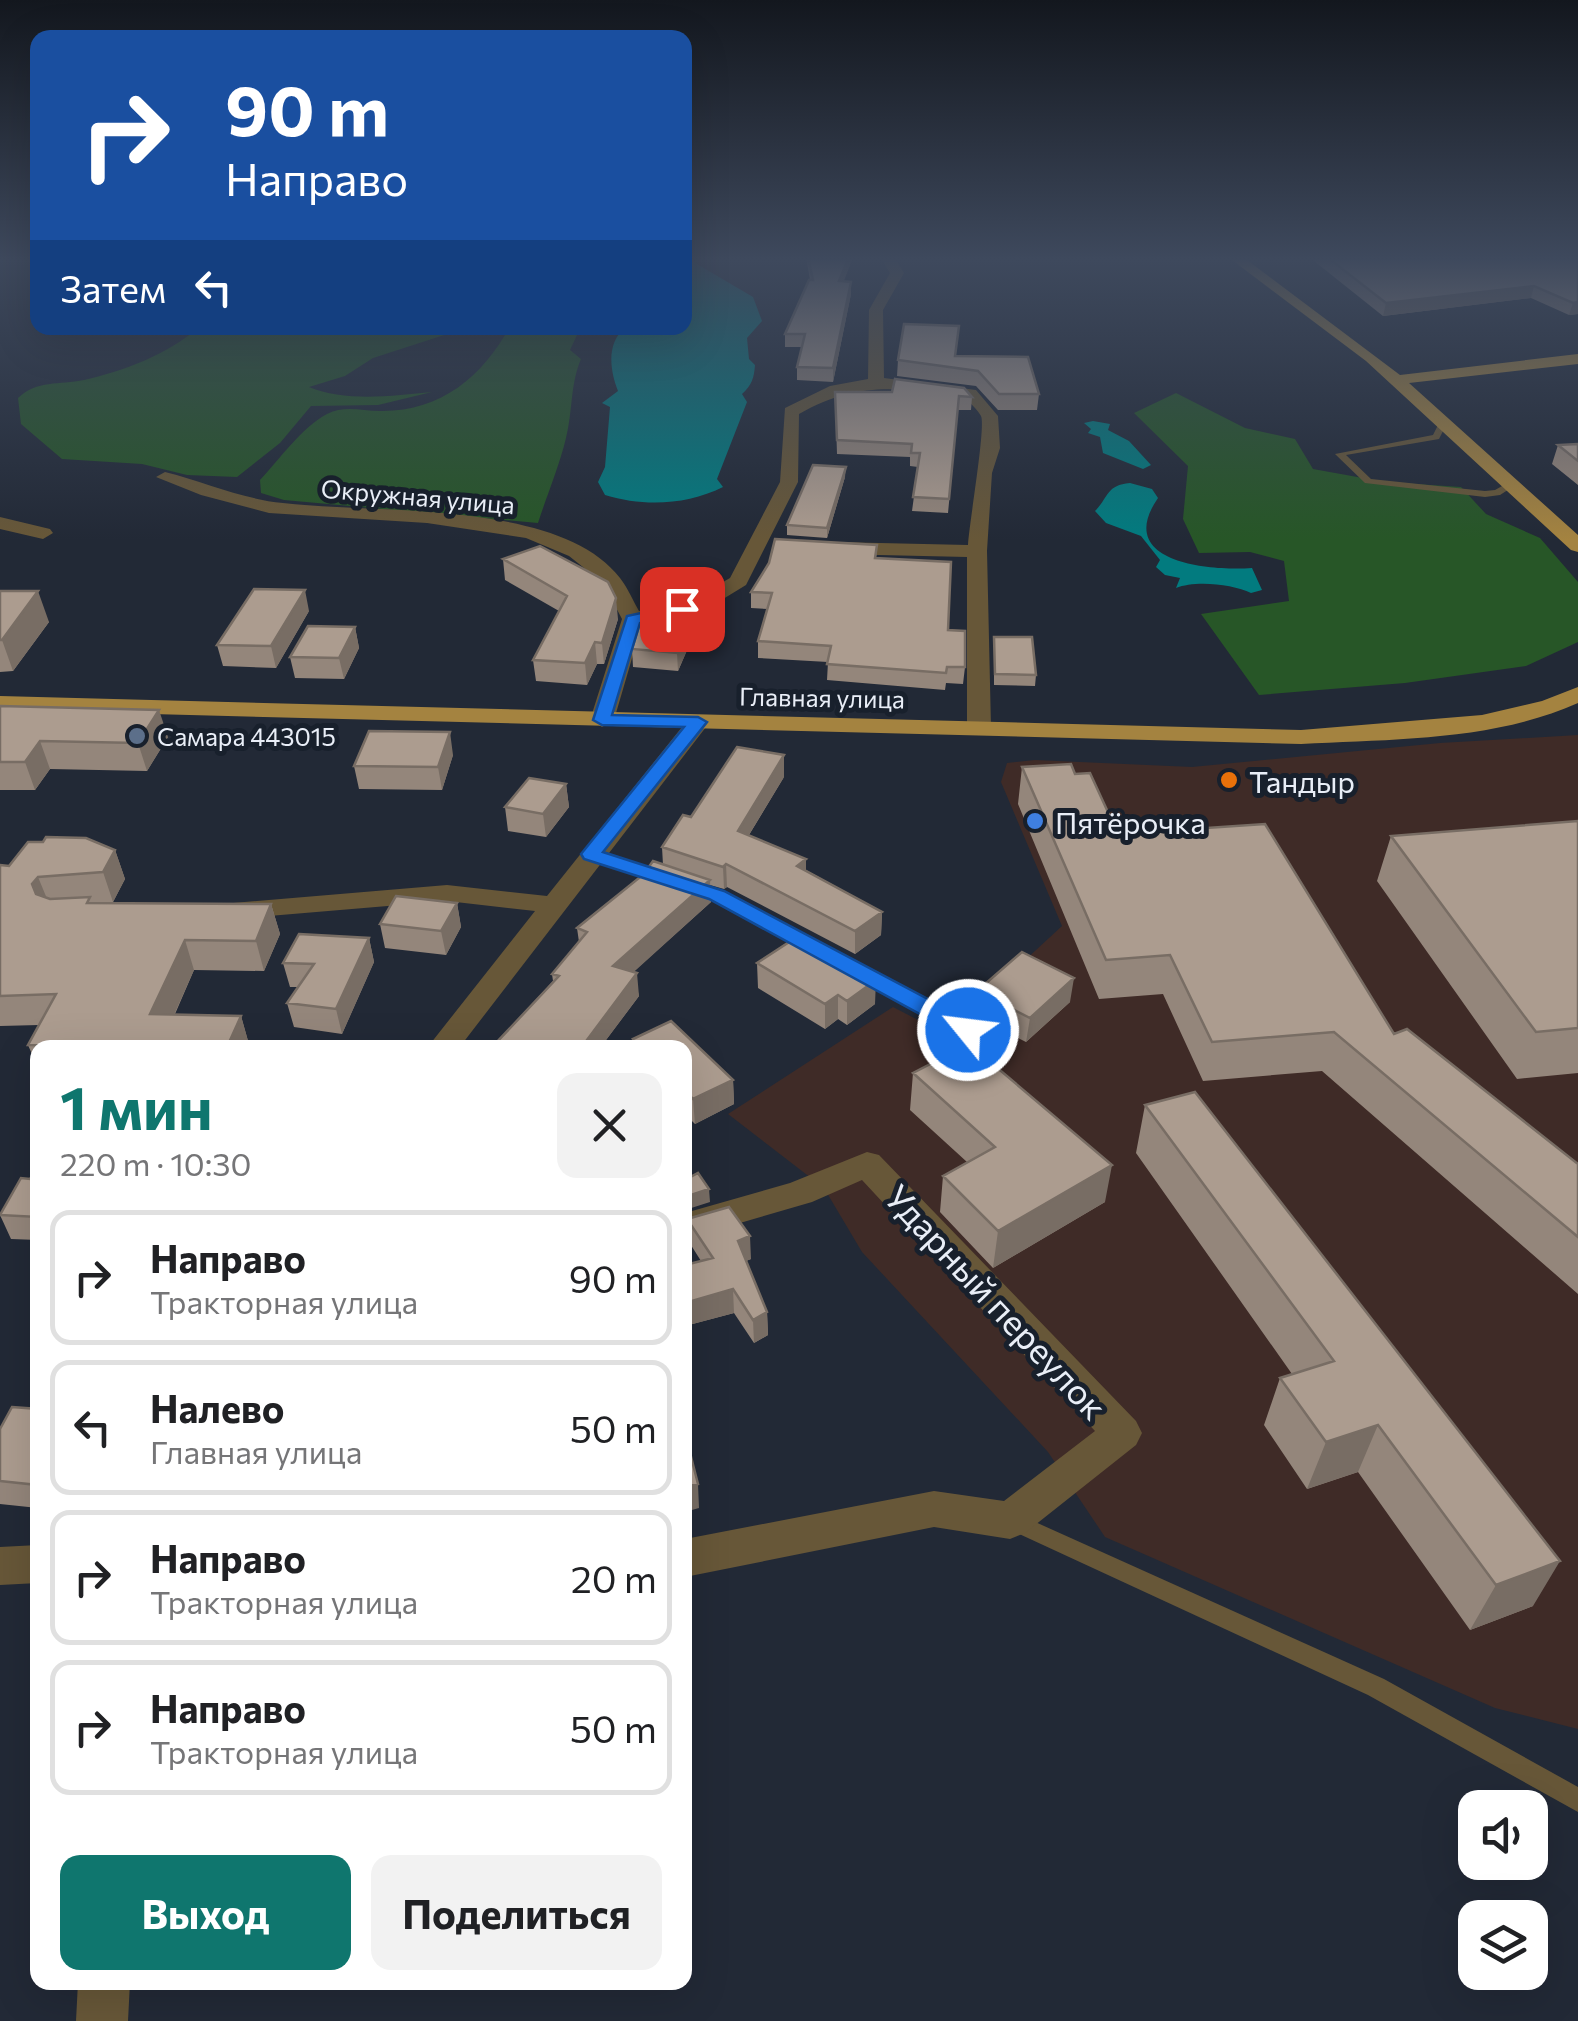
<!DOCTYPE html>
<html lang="ru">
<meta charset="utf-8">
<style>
:root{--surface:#fff;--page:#f2f2f2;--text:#202124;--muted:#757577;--line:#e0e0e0;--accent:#0f766e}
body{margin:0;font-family:Commissioner,sans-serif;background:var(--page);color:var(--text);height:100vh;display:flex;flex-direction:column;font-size:38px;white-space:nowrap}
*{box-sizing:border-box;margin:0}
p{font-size:32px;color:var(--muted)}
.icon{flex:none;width:55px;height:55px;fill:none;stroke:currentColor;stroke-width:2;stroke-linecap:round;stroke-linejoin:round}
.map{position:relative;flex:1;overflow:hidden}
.panel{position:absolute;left:30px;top:1040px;width:662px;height:950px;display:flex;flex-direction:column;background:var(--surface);border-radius:20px;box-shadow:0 10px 40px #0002}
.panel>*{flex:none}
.hud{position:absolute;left:30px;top:30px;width:662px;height:305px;border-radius:20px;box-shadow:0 10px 40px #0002;background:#1a4fa0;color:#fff;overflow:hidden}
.controls{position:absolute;left:1458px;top:1790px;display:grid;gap:20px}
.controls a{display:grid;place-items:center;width:90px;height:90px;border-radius:20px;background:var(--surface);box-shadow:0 10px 40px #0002;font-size:50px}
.pin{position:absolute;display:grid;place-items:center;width:85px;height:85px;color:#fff;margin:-42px;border-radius:20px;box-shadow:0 5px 15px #0006}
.me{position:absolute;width:110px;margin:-55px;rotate:299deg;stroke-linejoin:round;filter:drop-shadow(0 0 8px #0008)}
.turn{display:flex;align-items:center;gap:35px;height:210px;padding:0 30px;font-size:45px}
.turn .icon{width:130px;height:130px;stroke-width:2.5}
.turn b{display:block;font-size:70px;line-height:85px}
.then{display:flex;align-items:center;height:95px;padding:0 30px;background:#0003;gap:20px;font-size:38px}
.round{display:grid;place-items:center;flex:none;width:105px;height:105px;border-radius:20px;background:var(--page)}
.headline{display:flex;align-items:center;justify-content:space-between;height:170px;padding:0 30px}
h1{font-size:60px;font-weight:700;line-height:75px;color:var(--accent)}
.button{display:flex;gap:20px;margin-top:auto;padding:20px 30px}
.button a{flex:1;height:115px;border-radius:20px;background:var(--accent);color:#fff;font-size:40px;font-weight:700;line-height:115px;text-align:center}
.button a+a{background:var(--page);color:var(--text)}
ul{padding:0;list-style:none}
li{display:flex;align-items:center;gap:30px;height:135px;margin:0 20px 15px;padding:0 10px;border:5px solid var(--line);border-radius:20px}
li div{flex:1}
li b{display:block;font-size:38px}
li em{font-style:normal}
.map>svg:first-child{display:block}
.industrial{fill:#3f2b27}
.green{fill:#275627}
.water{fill:#027b7f}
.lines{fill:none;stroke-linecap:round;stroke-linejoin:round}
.lane{fill:#675738;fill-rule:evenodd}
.street{fill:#675738;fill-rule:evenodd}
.primary{fill:#a48340;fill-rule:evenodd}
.wall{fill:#94867b}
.shaded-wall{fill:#786d64}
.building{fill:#ac9c8f;stroke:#786d64;stroke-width:2.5}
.route{fill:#1a73e8;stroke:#114b97;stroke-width:2.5}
.service-dot{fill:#5c6f8a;stroke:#18202c;stroke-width:4}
.food-dot{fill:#e8710a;stroke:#18202c;stroke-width:4}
.shop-dot{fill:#3f7fe0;stroke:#18202c;stroke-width:4}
.labels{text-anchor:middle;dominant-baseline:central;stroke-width:10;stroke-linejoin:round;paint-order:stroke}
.far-street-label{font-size:25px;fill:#e9eef7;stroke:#18202c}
.far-poi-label{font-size:25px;fill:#e9eef7;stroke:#18202c;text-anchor:start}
.poi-label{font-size:30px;fill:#e9eef7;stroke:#18202c;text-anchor:start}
.near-street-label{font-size:35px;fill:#e9eef7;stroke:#18202c}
</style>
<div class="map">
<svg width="1578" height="2021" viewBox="0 0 1578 2021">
<rect width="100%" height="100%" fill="#222936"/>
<path class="industrial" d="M1578,735V1729L1495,1708L1105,1537L1048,1452L862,1252L824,1188L728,1114L893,1007L945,1034L1062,926L1001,782L1007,763L1035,760L1192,767L1440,743Z"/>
<path class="green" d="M198,328H466L373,358L345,376L309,387C344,402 393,396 432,392L378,405L311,406L280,443L237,477L187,475L142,464L62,459L21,424L18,398C37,380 59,385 84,380C124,371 168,354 198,328Z
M509,328H588L577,335L570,350L581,359C570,385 573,410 566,438C559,467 547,495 538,523L284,500L261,493L260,480C280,459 301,428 327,414C345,405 361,411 380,411C440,412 482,377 509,328Z
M1176,393L1245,428L1295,439L1313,469L1385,482L1461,487L1486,514L1540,538L1578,582V642L1526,666L1405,683L1259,695L1201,614L1289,601L1284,561L1250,552L1199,553L1183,519L1188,466L1134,413Z"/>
<path class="water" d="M685,257L753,297L762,321L747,338L749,359L755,365C754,378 752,385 742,394L747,402L717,479L723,487C687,505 644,507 605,495L598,482L605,467L610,407L602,403L618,391C610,371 606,343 625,328H685Z
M1093,421L1110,424L1108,430L1129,441L1151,465L1143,469L1103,453L1100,437L1088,433L1091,429L1084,423Z
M1130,483L1152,489L1158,498C1113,563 1210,571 1252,568L1262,590L1251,593C1233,584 1195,580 1176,588L1180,578L1165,575L1156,567L1160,560L1141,536L1106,523L1095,511C1109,497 1106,485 1130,483Z"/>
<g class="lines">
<path class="lane" d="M1443,420L1447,423L1439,439L1346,455L1371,479L1485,491L1495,490L1511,481L1516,484L1514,486L1500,495L1485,497L1365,483L1335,454L1433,435L1440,421Z
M591,850L669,873L671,876L664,880L586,857L584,854Z
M695,883L818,942L820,945L813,949L808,948L690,890L688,887L690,884Z
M842,956L973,1026L976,1030L973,1034H963L837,964L835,961L837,958Z
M1013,1512L1384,1679L1578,1787V1812L1368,1695L1006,1528L1003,1521L1006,1514Z"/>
<path class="street" d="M880,257H894L904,273L883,310L884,378L976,390L998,416L1000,448L992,473L987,551L991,728L987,733L979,735L967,728V557L835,554L825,548L835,542L968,545C969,524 986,427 981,416C978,410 969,402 965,397C900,388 858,380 799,414L798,482L746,585L710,607L642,624L614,720L602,727L590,720L622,619L603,583L569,556L526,538L427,523L269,513L201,495L156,477L165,472C205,482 242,499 283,503C373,514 560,499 620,578C628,588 633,601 639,611L695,598L730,578L780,482L785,408L830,386L868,379L869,310L890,273Z
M0,517L50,529L53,533L43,539L0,529Z
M698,715L706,717L710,722L706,727L459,1048H427L535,911L447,901L233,919L219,911L233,903L447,885L547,896L690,717Z
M867,1152L879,1155L1136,1421L1142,1433L1136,1445L1025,1533L1010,1539L934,1527L685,1577V1539L934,1491L1004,1501L1095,1431L862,1180L812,1202L685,1239V1213L790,1183Z
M38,1545V1583L0,1585V1547Z
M78,1982H130L128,2021H76Z"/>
<path class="primary" d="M1228,257H1243L1400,375L1578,354V364L1409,383L1578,535V552L1571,550L1366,361Z
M1578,687V703C1493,741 1393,739 1301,744L0,710V696L1301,730L1482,715L1542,701Z"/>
</g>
<path class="wall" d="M806,257H853L843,282L851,294L833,382L797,380V367L802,347H785V334L810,280Z
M1309,257H1578V314L1569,315L1531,298L1383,316Z
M956,356L1039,394L1037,410H998L976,386L897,376L898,360Z
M835,392L972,397L971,410H958L948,513L912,511L918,467L910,466V457L837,454Z
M1578,444V485L1552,464L1558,445Z
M845,477L827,538L787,535V525Z
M877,545L876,558L948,630L965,667L963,684L946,683L945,690L827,680L828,662L758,658V641L768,609L751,608V592Z
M503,559L618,619L604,664H597L587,685L536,681L533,660L559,611L505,580Z
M0,591L49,622L13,671L0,672Z
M309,611L276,668L223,666L217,645Z
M698,625L678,671L633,667L632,649Z
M355,627L359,648L344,679L295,678L290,657Z
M994,637L1036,675L1035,686L994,685Z
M0,706L168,737L147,771L50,769L35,790H0Z
M453,755L442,790L359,789L354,766Z
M1022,767L1075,774L1118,834L1394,1034L1578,1164V1294L1322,1071L1203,1081L1163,994L1099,999L1018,804Z
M784,777L749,835L806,859V870L882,912L881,935L855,954L727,887L724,889L710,885L711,902L633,972L639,996L600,1048H497L496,1043L553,981L552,974L579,942L577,928L663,865L662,847L691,817Z
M566,784L569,807L546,837L508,831L505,807Z
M1578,821V1073L1517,1079L1377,881L1391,836Z
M115,850L125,879L113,902L95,903L271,904L280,934L264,971L194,970L175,1014L241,1016L250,1048H38V1068L28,1045L39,1025L0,1026V865L9,866Z
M457,903L461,927L446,955L385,948L380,924Z
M369,938L374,962L342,1034L294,1027L287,1003L298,987H290L283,963Z
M757,963L875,1004L847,1025L838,1019L825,1029L758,988Z
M977,991L1070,1002L1026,1042L975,1016Z
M671,1021L733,1080L734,1104L695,1124L685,1114V1048H634L633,1039Z
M913,1073L1105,1202L993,1268L940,1212L943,1176L967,1162L910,1110Z
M1145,1105L1533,1606L1470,1630L1358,1472L1307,1489L1264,1425L1280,1378L1292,1374L1136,1153Z
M38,1168V1240L11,1239L0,1215L30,1179Z
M687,1219L751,1259L746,1261L767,1312L768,1335L754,1343L734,1313L685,1326V1265L701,1261L689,1242Z
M38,1409V1508L0,1504V1429Z"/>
<path class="shaded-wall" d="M849,257H853L839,294V281Z
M851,282V294L833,382V368Z
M1534,286L1531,298L1383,316L1386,303Z
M1578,302V314L1569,315L1573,303Z
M846,467L845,477L827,538V528Z
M305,590L309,611L276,668L271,646Z
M38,591L49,622L13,671L2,640Z
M616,598L618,619L604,664L602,643Z
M697,608L698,625L678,671L677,653Z
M355,627L359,648L344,679L339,658Z
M595,642L597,664L587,685L585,663Z
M159,710L168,737L147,771L138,743Z
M450,732L453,755L442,790L438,767Z
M40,741L50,769L35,790L25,762Z
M784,755V777L738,853V831Z
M566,784L569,807L546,837L543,814Z
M115,850L125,879L113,902L103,872Z
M806,859V882L797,866Z
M726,864L727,887L724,889L723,867Z
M38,877L50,906L44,914L32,884Z
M710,880L711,902L615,989L613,966Z
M457,903L461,927L446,955L441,931Z
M271,904L280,934L264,971L256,941Z
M882,912L881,935L855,954V931Z
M369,938L374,962L342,1034L336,1009Z
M185,940L194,970L161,1044L150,1014Z
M637,973L639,996L600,1048H581Z
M1074,978L1070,1002L1026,1042L1030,1018Z
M876,980L875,1004L847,1025V1001Z
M838,995V1019L825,1029V1004Z
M241,1016L250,1048H227Z
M733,1080L734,1104L695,1124L693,1099Z
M1112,1165L1105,1202L993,1268L998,1231Z
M709,1189L710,1202L685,1210V1197Z
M750,1236L751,1259L738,1264V1241Z
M733,1289L734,1313L685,1326V1303Z
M767,1312L768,1335L754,1343L753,1320Z
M1378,1425L1358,1472L1307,1489L1326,1442Z
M698,1484L699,1508L685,1512V1487Z
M1560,1561L1533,1606L1470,1630L1496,1585Z
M535,1982H554L536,1987Z"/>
<path class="building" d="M808,257H849L839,281L851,282L833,368L797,367L805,334H785L809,280H813Z
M1327,257H1578V302L1573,303L1534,286L1386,303Z
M904,324L959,326L955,356L1028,357L1039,394H999L978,371L898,360Z
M895,379L964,388L972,397L959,396L949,499L913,497L920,453H911L912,444L837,440L835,392H892Z
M1578,444V461L1558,445Z
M813,465L846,467L827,528L787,525Z
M775,539L877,545L875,558L951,562L948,630L965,631V667H947L946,673L827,664L831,646L758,641L772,593L751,592L769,563Z
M540,546L608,582L616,598L602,643L595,642L585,663L533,660L567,596L503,559Z
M254,589L305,590L271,646L217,645Z
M0,591H38L2,640H0Z
M669,605L697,608L677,653L632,649L644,610Z
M308,626L355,627L339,658L290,657Z
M994,637H1032L1036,675L995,674Z
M0,706L159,710L138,743L40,741L25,762H0Z
M369,731L450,732L438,767L354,766Z
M737,747L784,755L738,831L806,859L797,866L882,912L855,931L726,864L723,867L662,847L683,815L691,817Z
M1071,764L1075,774L1090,773L1118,834L1265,824L1394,1034L1407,1029L1578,1164V1237L1334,1032L1212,1042L1170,955L1106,960L1022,767Z
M529,778L566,784L543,814L505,807Z
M1578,821V1028L1536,1032L1391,836Z
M46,837L86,838L115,850L103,872L38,877L32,884L36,894L50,899L90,897L87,903L271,904L256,941L185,940L150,1014L241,1016L227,1047L28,1045L56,994L0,996V865L9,866L28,842H43Z
M653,861L710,880L613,966L637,973L581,1048H511L496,1043L559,976L552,974L587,932L577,928L644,874Z
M396,896L457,903L441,931L380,924Z
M299,934L369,938L336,1009L287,1003L314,964L283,963Z
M800,935L876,980L847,1001L838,995L825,1004L757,963Z
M1022,952L1074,978L1030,1018L977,991Z
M671,1021L733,1080L693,1099L685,1091V1048H641L633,1039Z
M969,1044L1112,1165L998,1231L943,1176L995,1147L913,1073Z
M1195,1092L1560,1561L1496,1585L1378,1425L1326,1442L1280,1378L1334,1361L1145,1105Z
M38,1168V1217L0,1215L21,1178L30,1179Z
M698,1173L709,1189L685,1197V1180Z
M729,1207L750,1236L738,1241L767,1312L753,1320L733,1289L685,1303V1265L713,1258L687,1219Z
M12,1407L38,1409V1485L0,1481V1429Z
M688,1445L698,1484L685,1487V1446Z"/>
<linearGradient id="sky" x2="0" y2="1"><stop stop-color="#13171e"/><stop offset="0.48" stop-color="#3e495d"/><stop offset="1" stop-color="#3e495d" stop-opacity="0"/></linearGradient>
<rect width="1578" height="540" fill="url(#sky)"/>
<path class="route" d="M682,604L691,609L688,612L640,623L612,715L698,717L707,722L603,852L724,891L977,1025L980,1030L977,1036H960L709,899L584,859L581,854L684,727L602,725L593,720L627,616Z"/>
<circle class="service-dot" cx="137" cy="736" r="10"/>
<circle class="food-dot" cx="1229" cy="780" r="10"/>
<circle class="shop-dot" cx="1035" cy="821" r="10"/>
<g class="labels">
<g class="far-street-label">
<text transform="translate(418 496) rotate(5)">Окружная улица</text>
<text transform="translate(822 697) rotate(1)">Главная улица</text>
</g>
<g class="far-poi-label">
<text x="157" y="736">Самара 443015</text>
</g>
<g class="poi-label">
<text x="1249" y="780">Тандыр</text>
<text x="1055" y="821">Пятёрочка</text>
</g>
<g class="near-street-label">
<text transform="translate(997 1301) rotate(47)">Ударный переулок</text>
</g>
</g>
</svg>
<div class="controls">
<a><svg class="icon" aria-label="sound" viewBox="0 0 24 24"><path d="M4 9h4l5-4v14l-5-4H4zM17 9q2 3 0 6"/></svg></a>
<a><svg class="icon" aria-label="layers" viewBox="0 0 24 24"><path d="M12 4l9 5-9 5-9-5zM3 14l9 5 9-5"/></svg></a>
</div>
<div class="pin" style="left:682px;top:609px;background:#d93025"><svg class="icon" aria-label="arrive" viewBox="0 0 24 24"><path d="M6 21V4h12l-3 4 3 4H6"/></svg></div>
<svg class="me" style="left:968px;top:1030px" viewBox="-20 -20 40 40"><circle r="17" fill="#1a73e8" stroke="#fff" stroke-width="3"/><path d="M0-11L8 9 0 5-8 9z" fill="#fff"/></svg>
<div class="hud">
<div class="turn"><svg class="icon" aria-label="right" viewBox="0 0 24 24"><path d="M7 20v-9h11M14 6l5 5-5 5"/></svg><div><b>90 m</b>Направо</div></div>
<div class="then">Затем<svg class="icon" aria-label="left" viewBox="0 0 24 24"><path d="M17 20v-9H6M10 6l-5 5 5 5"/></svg></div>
</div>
<section class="panel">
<div class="headline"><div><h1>1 мин</h1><p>220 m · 10:30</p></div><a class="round"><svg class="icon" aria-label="close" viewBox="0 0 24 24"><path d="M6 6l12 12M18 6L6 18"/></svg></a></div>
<ul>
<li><svg class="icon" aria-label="right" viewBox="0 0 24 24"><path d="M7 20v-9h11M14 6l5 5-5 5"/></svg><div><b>Направо</b><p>Тракторная улица</p></div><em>90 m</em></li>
<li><svg class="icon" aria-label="left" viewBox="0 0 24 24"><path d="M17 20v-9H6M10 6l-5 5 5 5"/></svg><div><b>Налево</b><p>Главная улица</p></div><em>50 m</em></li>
<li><svg class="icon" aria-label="right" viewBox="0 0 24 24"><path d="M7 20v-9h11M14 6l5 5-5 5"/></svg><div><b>Направо</b><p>Тракторная улица</p></div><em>20 m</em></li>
<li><svg class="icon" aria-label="right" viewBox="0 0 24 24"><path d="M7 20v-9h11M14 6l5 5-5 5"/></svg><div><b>Направо</b><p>Тракторная улица</p></div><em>50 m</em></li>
</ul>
<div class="button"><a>Выход</a><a>Поделиться</a></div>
</section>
</div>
